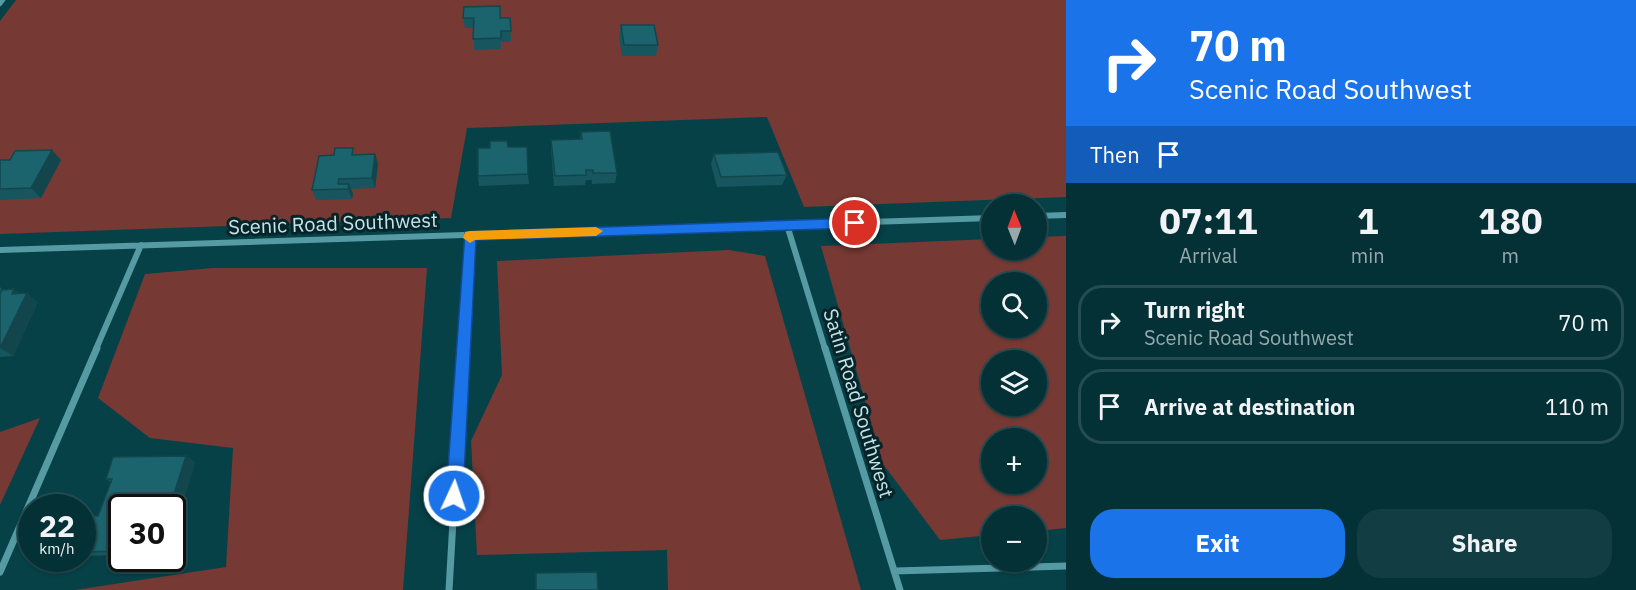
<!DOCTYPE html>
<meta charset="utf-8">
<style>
:root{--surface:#043136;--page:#123d42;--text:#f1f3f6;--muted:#97a9ad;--line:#254c51;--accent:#1a73e8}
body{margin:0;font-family:"IBM Plex Sans",sans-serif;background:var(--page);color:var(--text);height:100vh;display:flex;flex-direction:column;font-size:22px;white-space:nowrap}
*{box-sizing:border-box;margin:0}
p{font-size:20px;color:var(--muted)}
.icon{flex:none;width:33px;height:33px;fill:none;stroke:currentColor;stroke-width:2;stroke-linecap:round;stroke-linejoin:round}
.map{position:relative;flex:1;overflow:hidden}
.details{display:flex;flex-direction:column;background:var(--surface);width:570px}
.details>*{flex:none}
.guide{background:#1a73e8;color:#fff;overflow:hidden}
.needle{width:39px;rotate:359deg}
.tools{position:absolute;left:981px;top:194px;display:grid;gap:12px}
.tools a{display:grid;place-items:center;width:66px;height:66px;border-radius:50%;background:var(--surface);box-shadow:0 2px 4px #0004,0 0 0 2px var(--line);font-size:30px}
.speed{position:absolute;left:18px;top:494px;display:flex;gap:12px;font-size:30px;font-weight:700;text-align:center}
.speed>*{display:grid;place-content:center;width:78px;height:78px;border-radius:50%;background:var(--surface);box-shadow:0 2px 4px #0004,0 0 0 2px var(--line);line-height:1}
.speed small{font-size:15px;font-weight:400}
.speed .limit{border:3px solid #111;border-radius:9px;background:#fff;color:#111}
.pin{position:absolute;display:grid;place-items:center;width:51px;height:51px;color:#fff;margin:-26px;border:3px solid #fff;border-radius:50%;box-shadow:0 2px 6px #0007}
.me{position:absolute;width:66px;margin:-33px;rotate:3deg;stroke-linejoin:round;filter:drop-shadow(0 0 4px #0008)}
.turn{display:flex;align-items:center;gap:21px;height:126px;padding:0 24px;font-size:27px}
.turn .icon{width:78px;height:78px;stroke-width:2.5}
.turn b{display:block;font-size:42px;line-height:51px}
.then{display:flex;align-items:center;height:57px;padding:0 24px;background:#0003;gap:12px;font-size:22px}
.eta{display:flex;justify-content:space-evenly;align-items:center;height:102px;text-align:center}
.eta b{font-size:36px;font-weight:800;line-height:42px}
.primary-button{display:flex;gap:12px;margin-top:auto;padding:12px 24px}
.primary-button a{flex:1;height:69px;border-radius:24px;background:var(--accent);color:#fff;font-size:24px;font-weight:800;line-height:69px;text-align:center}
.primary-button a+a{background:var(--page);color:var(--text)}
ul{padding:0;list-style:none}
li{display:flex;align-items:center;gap:18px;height:75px;margin:0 12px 9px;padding:0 12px;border:3px solid var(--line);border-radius:24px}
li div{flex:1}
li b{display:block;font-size:22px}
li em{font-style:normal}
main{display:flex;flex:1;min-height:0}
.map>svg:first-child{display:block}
.green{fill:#773934;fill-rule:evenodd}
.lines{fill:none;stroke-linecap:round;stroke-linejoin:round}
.street-far2{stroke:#569aa3;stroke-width:4.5}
.street-far1{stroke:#569aa3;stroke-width:6}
.street{stroke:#569aa3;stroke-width:7}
.wall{fill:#17565e}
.shaded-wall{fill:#13464c}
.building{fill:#1b646d;stroke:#13464c;stroke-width:1.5}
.route{fill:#1a73e8;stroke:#114b97;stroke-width:1.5}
.slow{fill:#f59e0b}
.labels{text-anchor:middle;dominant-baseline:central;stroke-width:6;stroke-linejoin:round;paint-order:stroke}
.street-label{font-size:20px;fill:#c3e4e9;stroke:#072529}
</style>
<main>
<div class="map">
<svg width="1066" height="590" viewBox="0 0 1066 590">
<rect width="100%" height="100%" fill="#064148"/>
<path class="green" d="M16,0H1066V197L804,207L767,117L467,128L451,218L0,234V21Z
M1066,236V528L1037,531L1036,516H992L991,535L940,540L883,464L821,246L991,239L992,249H1036L1037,237ZM992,282H1036V327H992ZM992,360H1036V405H992ZM992,438H1036V483H992Z
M729,250L765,256L861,590H668L667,550L477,555L471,441L502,375L497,261Z
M213,268H427L403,590H75L226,567L233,448L150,438L98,398L145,274Z
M40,418L0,505V432Z"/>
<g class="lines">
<path class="street-far2" d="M0,4L3,0"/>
<path class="street-far1" d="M1036,216L1066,215
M787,225L825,349
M0,250L992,218
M96,349L141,245
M463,349L470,236"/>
<path class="street" d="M825,348L900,590
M894,571L1066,566
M0,572L97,348
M449,590L463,348"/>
</g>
<path class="wall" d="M463,18H510L511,42H501V49L474,50V28H465Z
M621,25L658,45L656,56H622L619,36Z
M581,132L617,173L615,183L592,184V180H586L585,185L554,186L551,151V140L580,139Z
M375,154L378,164L375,188L351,189L353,194L352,199L316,200L312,190L355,155Z
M714,154L787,175L782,185L717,187L711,164Z
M0,160H61L41,198L0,200Z
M528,174L529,184L479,186L478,176Z
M0,287L3,290L20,293L38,302L13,356L0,357Z
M186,456L195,462L175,529H172V507H122V555L82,556V516H98L111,482L106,479Z"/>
<path class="shaded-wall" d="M52,150L61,160L41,198L31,188Z
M375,154L378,164L375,188L372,178Z
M349,184L353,194L352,199L348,189Z
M14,289L25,297L27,293L38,302L13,356L0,348L12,294Z
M186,456L195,462L175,529L172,527V507H170Z"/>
<path class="building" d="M500,6V18H510L511,31H501V38L473,39L474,18H463L464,7Z
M621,25H654L658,45H624Z
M610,131L617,173H593V170H586V175L555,176L551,140L582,139L581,132Z
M490,141H507L508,147H527L528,174L478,176V148H490Z
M335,148H353L352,155L375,154L372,178L339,179L338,184H349L348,189L312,190L319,156L334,155Z
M52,150L31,188L0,189V160H10L15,151Z
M778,152L787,175L721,177L714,154Z
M14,289L12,294L27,293L0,348V294L2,290Z
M186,456L170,507H122V551L82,552V516H98L112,479H106L113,457Z
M597,572L598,590H536V573Z"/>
<path class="route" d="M855,218L861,223L855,228L476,240L463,496L460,501L454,504L448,501L446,496L465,232Z"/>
<path class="slow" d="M596,227L603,231L596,236L475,240L470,243L463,238L465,232L470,231Z"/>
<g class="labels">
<g class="street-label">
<text transform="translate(333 223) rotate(-2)">Scenic Road Southwest</text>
<text transform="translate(859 403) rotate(73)">Satin Road Southwest</text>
</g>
</g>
</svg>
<div class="tools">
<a><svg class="needle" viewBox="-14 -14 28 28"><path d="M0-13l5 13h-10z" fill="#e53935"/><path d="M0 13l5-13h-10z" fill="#97a9ad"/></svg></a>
<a><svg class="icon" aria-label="search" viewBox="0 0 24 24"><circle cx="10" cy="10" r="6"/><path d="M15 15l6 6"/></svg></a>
<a><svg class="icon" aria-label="layers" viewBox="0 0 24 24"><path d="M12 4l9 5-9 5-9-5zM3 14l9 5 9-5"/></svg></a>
<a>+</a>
<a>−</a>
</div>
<div class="speed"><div>22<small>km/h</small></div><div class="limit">30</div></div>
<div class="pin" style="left:855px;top:223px;background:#d93025"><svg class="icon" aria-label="arrive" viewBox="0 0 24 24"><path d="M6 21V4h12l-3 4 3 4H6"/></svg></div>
<svg class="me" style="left:454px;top:496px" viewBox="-20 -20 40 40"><circle r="17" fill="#1a73e8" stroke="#fff" stroke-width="3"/><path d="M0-11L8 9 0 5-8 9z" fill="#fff"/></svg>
</div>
<section class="details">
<div class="guide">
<div class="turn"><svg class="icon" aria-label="right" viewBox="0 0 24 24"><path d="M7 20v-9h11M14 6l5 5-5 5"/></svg><div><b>70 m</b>Scenic Road Southwest</div></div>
<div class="then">Then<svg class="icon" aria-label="arrive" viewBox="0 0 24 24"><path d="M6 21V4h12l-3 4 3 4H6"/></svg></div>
</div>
<div class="eta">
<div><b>07:11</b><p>Arrival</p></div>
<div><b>1</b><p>min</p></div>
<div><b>180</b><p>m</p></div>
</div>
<ul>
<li><svg class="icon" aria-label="right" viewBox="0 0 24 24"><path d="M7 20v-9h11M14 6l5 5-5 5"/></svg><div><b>Turn right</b><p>Scenic Road Southwest</p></div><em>70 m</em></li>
<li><svg class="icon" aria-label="arrive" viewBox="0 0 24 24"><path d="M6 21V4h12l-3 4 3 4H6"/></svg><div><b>Arrive at destination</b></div><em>110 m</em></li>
</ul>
<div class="primary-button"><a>Exit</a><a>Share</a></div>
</section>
</main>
